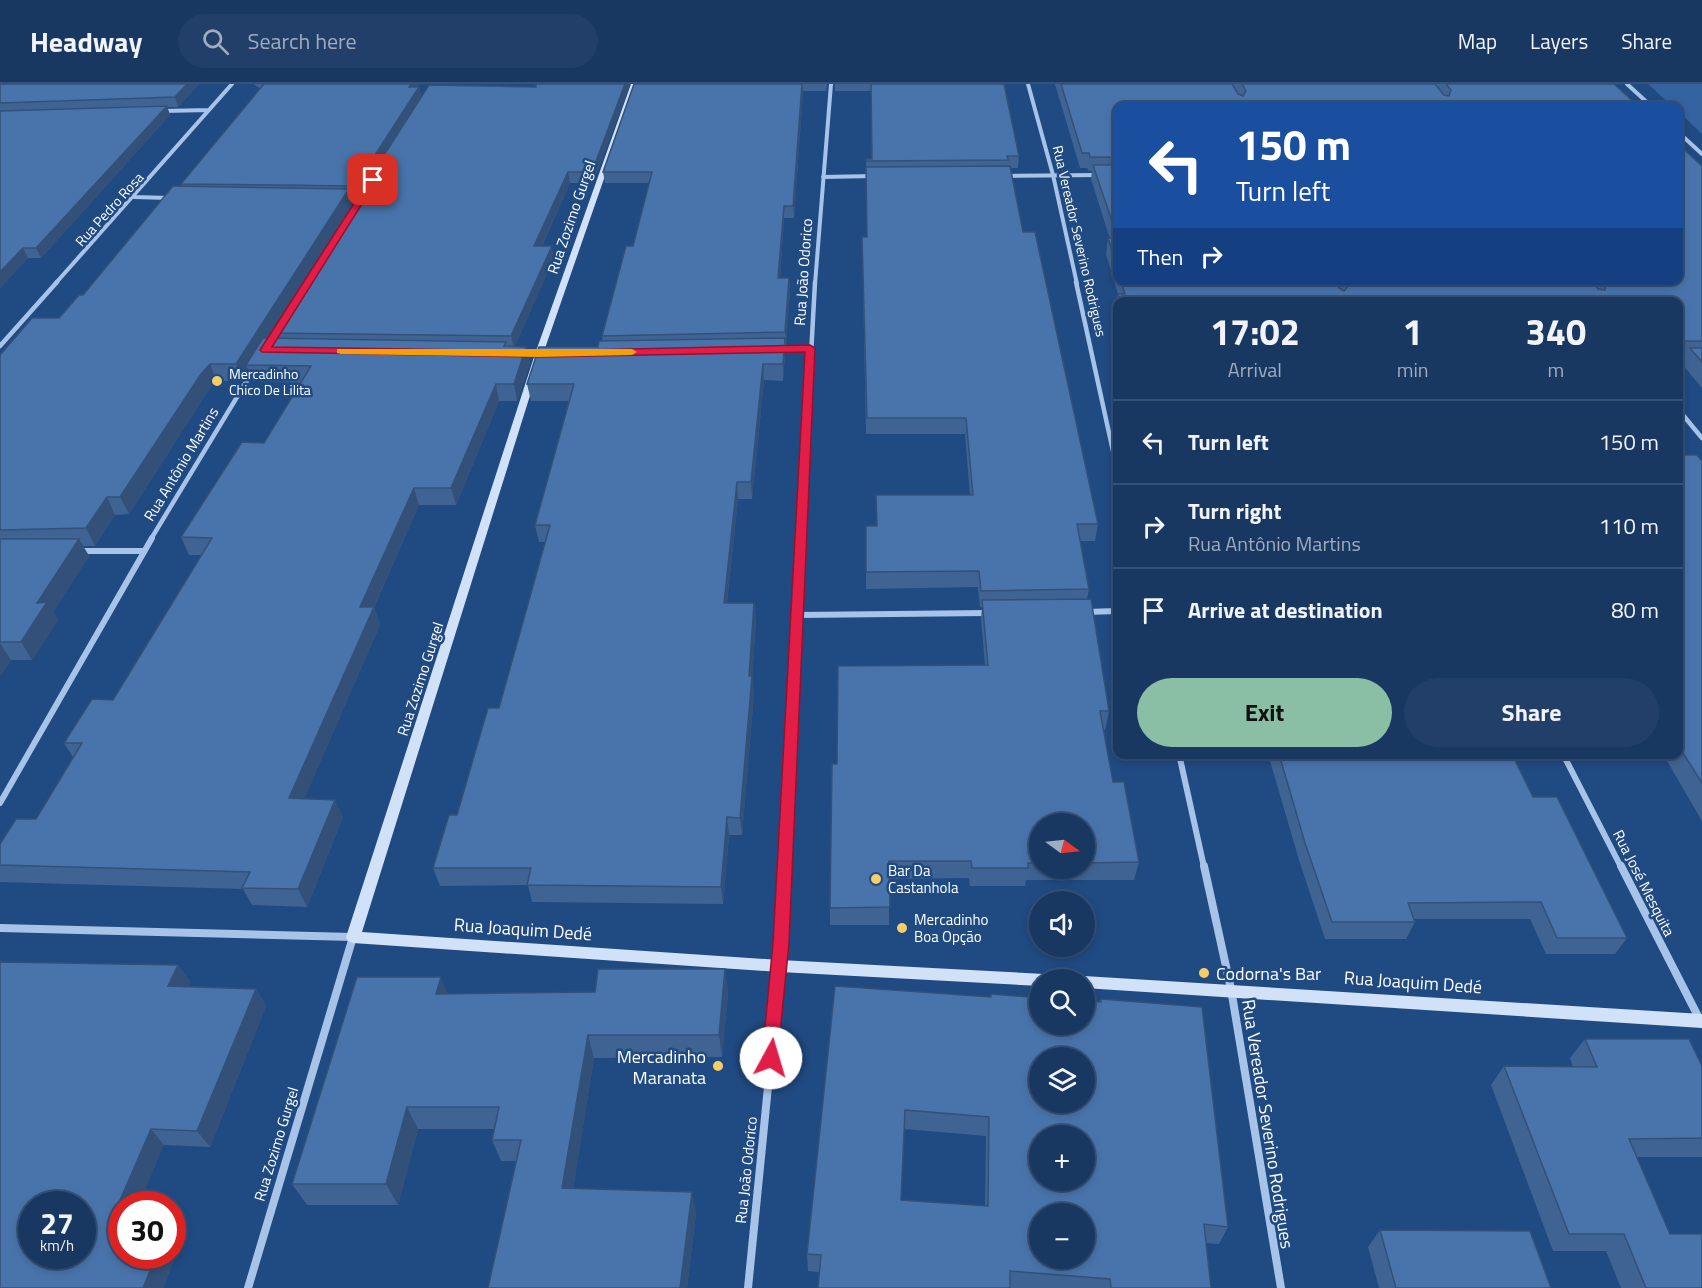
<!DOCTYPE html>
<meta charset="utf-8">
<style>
:root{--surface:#183862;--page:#213f68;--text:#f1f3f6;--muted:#9facbe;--line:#365277;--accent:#8abfa5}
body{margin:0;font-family:"Titillium Web",sans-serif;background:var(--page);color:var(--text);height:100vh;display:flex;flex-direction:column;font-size:22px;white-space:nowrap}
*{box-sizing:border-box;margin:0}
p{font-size:20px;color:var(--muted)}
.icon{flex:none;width:33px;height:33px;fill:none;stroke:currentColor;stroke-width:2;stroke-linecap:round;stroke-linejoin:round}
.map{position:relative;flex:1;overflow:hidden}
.sheet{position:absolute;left:1113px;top:213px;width:570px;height:462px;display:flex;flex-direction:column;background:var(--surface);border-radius:12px;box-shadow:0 3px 9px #0003,0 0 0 2px var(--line)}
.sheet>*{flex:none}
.top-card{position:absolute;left:1113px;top:18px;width:570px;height:183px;border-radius:12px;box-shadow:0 3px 9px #0003,0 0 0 2px var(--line);background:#1a4fa0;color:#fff;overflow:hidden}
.needle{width:39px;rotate:105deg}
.tools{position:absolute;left:1029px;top:729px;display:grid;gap:12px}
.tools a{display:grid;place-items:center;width:66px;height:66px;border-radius:50%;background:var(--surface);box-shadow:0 3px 9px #0003,0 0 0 2px var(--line);font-size:30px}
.speed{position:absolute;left:18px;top:1107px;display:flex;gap:12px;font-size:30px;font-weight:700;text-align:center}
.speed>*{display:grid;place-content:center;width:78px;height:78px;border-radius:50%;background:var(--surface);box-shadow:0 3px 9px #0003,0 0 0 2px var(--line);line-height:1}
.speed small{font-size:15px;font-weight:400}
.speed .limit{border:9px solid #d22;background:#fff;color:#111}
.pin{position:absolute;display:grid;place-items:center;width:51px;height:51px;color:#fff;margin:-26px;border-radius:12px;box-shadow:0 3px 9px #0006}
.me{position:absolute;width:66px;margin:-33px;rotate:6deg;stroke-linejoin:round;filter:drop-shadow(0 0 4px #0008)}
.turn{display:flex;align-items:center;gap:21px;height:126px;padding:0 24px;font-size:27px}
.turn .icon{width:78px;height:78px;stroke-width:2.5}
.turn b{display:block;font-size:42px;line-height:51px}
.then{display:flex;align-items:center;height:57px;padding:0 24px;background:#0003;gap:12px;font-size:22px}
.eta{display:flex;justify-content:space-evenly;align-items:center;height:102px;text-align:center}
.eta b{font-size:36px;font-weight:700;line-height:42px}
.primary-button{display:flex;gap:12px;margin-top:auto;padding:12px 24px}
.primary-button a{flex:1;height:69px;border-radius:36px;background:var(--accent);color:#111;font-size:24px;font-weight:700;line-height:69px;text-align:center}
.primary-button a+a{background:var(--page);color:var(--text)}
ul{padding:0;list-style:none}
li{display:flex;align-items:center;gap:18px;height:84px;padding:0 24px;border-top:2px solid var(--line)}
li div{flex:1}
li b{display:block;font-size:22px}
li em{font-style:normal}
header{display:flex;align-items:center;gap:36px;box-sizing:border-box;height:84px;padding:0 30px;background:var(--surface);border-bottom:2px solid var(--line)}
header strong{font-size:28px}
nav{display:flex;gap:33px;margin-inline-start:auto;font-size:21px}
.search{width:420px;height:54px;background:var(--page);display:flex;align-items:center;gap:15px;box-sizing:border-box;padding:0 21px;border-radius:33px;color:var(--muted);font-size:22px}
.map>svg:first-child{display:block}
.green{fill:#3463a0}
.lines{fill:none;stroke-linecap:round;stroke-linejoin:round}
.street-far3{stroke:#a7c4e8;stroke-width:4}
.street-far2{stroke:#a7c4e8;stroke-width:4.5}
.street-far1{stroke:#a7c4e8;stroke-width:6}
.street{stroke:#a7c4e8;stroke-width:8}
.secondary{fill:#d1e1f7;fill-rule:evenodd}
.wall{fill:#3f6493;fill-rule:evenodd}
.shaded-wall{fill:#335178}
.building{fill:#4974ab;stroke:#335178;stroke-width:1.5;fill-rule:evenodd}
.route{fill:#e11d48;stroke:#92132f;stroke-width:1.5}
.slow{fill:#f59e0b}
.poi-dot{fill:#f6ce67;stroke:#204a82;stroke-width:2}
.labels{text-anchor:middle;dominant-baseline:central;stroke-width:5;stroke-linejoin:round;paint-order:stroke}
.far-street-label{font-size:14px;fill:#fff;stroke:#204a82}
.far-poi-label{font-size:14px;fill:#fff;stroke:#204a82;text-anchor:start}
.street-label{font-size:15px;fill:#fff;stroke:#204a82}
.poi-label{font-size:15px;fill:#fff;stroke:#204a82;text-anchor:start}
.near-street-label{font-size:18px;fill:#fff;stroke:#204a82}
.near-poi-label{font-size:18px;fill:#fff;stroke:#204a82;text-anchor:start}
</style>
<header>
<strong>Headway</strong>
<div class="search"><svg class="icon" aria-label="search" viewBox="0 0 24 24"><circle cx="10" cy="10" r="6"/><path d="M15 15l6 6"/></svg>Search here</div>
<nav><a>Map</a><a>Layers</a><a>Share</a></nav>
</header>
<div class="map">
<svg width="1702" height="1204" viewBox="0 0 1702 1204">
<rect width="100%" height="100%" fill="#204a82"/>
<path class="green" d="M1648,0H1702V50L1679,28L1678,22H1672Z"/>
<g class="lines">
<path class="street-far3" d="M1028,0L1053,91L1077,200
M1627,0L1651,22
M163,27L209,26
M1678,48L1702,70
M1004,92L1099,91
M823,93L874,92
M134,113L169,114
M55,200L232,0
M815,200L831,0"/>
<path class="street-far2" d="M1076,198L1118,390
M0,262L57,198
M779,265H810
M1678,276H1702
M1678,325L1702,354
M151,455L254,285
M801,455L815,198"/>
<path class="street-far1" d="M79,467H144
M1085,528L1118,527
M799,531L988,529
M1179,670L1204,783
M1563,670L1621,783
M0,719L152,454
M785,783L801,454"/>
<path class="street" d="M1204,782L1231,905L1281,1204
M1621,782L1702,940
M0,844L353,853L248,1204
M748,1204L780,882L785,782"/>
<path class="secondary" d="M631,0H637L543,270L362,848L780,876L1044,890L1049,891L1051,896H1040V902L780,888L353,859L348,857L346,853L535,270Z
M1084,892L1702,930V944L1084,904V896H1078Z"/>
</g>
<path class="wall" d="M0,0H199L178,23H167L170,31L41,174H28L0,204Z
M254,0H419L417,3H419L421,12L536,3L630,0L593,99H570L542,162L554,174L515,262L526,263L530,279L517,317H499L456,421H419L374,523L380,541L304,715L343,733L307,823L252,821L243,805L0,798V760L36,735L73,673L64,659L113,616L202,471H189L181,453L264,359L301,299L253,297L249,287L242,297H217L208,307L129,430L115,431L95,462H83L89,472L53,528L58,536L32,576H11L0,592V271L59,234L83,211L183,103L181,100L260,5ZM351,112H358L353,120Z
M634,0H827L826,7H803L794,134H784L780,194H789L790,206L786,261H785V270L783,297L764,296L752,415H738L727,519H754L756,536L752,592L754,610L742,751H729L723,820L532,818L528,801L440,802L433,784L457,731L499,624L545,458H539L535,441L570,317H531L527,300L598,263L603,257L602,252L633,162L649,99H605L603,88Z
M835,0H1004L1019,72L1018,84H1010L1023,148L1098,440L1095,457H1080L1089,505L1087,515L1109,627L1105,646H1103L1113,698L1139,778L1134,796H1026L1025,802H970L969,794L889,795V841H830V824L837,680L985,581L981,534L982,523H980L978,503L866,505V442H876V411H970L965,350H866L862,153H867L866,75H872L871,7H835ZM1040,740H1084V784H1040Z
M1055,0H1614L1638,22H1118V196H1335L1336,199L1337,196H1678L1702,82V304L1682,280L1686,273H1678V218H1118V234L1115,225L1118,210L1106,170L1108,154L1110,155L1091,95L1092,87H1089L1087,84H1080Z
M1678,366L1682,371L1702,377V737L1663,670H1678Z
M1268,670H1512L1533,713L1627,854L1615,870H1546L1530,835H1414L1415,838L1406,855H1325L1299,776Z
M178,881L190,898L188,902L256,905L266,922L210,1063L164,1061L122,1120V1172H172V1156L179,1163L163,1204H0Z
M725,885L728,909L722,973L594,974L573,1105L696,1129L687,1204L516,1077H501L492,1056L494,1045H418L398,1121H307L292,1100L448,910L595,908Z
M835,902L990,913L1100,918L1101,915L1228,1143L1219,1160L1206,1159L1211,1204H818L819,1188L808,1187L807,1170ZM904,1045L986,1052L985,1122L901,1116Z
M1585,955L1702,982V1073H1637L1670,1150L1702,1204H1621L1606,1167H1553L1491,1001L1504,982L1573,983L1570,974Z
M1380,1146L1551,1204H1379L1368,1163Z"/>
<path class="shaded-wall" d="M187,0H199L178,23L175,13Z
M411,0H419L411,12L409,3Z
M625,0H630L593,99L592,88Z
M802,0L803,7L794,134L793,122Z
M419,3L421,12L358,112L355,102Z
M167,22L170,31L41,174L36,164Z
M568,88L570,99L536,174L534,162Z
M349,105L353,120L270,249L271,251L252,281H246L249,287L242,297L236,280Z
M784,122V134L779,206L778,194Z
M552,162L554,174L514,265L511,252Z
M23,164L28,174L0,204V188Z
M789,194L790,206L786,261L785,248Z
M785,254V270L783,297V280Z
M526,263L530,279L517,317L514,300Z
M210,280L217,297L208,307L129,430L120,413L201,290Z
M763,280L764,296L752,415L751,398Z
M496,300L499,317L456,421L451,404Z
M737,398L738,415L725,536L724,519Z
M414,404L419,421L366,540L360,523Z
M107,413L115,431L95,462L86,444Z
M79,455L89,472L53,528L58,536L32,576L21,558L37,519Z
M754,519L756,536L751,610L749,592Z
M374,523L380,541L297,732L289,714Z
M0,559L11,576L0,592Z
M752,592L754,610L742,751L740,734Z
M335,716L343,733L307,823L298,805Z
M727,733L729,751L723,820L721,803Z
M178,881L190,898L180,919L168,902Z
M725,885L728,909L722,973L719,951Z
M441,893L450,916L436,910Z
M256,905L266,922L210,1063L197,1047Z
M588,951L594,974L570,1125L562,1104Z
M407,1023L418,1045L398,1121L386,1100Z
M151,1045L164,1061L139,1120H122V1161L107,1146Z
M692,1108L696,1129L687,1204H680Z
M172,1156L179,1163L163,1204H143L156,1172H172Z"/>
<path class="building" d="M0,0H187L175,13L0,19Z
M262,0H411L409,3H419L355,102L181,100L263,1Z
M536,0H625L592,88H568L534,162H552L511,252L270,249L429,1L536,3Z
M634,0H802L793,122H784L778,194H789L785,248L602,252L626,162H633L652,88H603Z
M871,0H1004L1019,72H1007L1008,76L866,77V75H872Z
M1061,0H1232L1238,10L1243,12L1246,7L1242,0H1435L1444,11L1449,12L1451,6L1446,0H1614L1638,22H1118V73H1090L1089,69H1082Z
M167,22L36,164H23L0,188V27Z
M1678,60L1702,82V257H1683L1678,252V218H1120L1118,210H1125L1121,196H1335L1339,204L1344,207L1348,202L1345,196H1592L1598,205L1605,206L1606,200L1603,196H1678Z
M1093,81H1118V155Z
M1010,82L1023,148H1035L1098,440H1077L1089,505L981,507L979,487L866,488V442H877L876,411H973L966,334H867L862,153H867L866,83Z
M173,102L349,105L236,280H210L201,290L120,413H107L86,444L0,446V271L32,234H59L79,211H83Z
M1108,154L1118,155V186Z
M263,254L506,258L504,262L526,263L514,300H496L451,404H414L360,523H374L289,714L335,716L298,805L242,804L250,788L0,781V760L16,735H36L82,659H64L92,615L113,616L212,454L181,453L242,358L264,359L311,282L246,281Z
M785,254L783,280H763L751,398H737L724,519H754L749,592H752L740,734L727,733L721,803L527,801L531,784H433L449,731H457L488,624H499L550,441H535L574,300H527L539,263H598L599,257Z
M1690,264H1702V278Z
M1678,366L1682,371H1697L1702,377V699L1678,661Z
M0,455H79L37,519L47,518L21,558H0Z
M1091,515L1109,627H1100L1113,698H1124L1139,778L1084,779V740H1040V779H1028V784H972L971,777H889L890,823L830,824L832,680H837L838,582L988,581L982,516Z
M1279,670H1512L1533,713H1557L1627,854H1557L1541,818L1408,819L1415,838H1332L1305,759Z
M0,878L178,881L168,902L256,905L197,1047L151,1045L107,1146L122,1147V1172H156L143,1204H0ZM32,1120H82V1172H32Z
M598,885H725L719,951H588L562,1104L692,1108L680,1204H488L521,1056H492L499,1023H407L386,1100H292L357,893H441L436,910L595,908Z
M835,902L991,913V910L1040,914V940H1084V917L1101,918V915L1202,923L1228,1143L1204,1140L1211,1204H1111L1110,1195L1010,1187V1204H818L821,1171L807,1170ZM1040,974H1084V1018H1040ZM905,1026L989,1033L988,1122L901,1116ZM1040,1052H1084V1096H1040ZM1040,1130H1084V1174H1040Z
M1585,955H1689L1702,982V1054L1629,1055L1670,1150H1702V1204H1646L1624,1150H1569L1504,982L1597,983Z
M1380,1146L1530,1147L1551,1204H1396Z"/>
<path class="route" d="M373,94L377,96L272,263L539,267L810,261L815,264L789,859L777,980L771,982L764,980L762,974L773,859L805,268L539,273L262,268L260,266L369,96Z"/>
<path class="slow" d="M337,265H632L637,268L632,271L539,273L341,270L337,269Z"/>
<g class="poi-dot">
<circle cx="217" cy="297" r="6"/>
<circle cx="876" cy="795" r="6"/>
<circle cx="902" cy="844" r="6"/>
<circle cx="1204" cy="889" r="6"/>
<circle cx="718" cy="982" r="6"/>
</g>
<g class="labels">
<g class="far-street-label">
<text transform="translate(109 125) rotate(-48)">Rua Pedro Rosa</text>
<text transform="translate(1080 157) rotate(77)">Rua Vereador Severino Rodrigues</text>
</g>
<g class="far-poi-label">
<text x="229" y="289">Mercadinho<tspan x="229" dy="16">Chico De Lilita</tspan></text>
</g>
<g class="street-label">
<text transform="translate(571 133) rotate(-71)">Rua Zozimo Gurgel</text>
<text transform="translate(803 188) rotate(-86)">Rua João Odorico</text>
<text transform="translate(181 380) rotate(-59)">Rua Antônio Martins</text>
<text transform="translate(420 595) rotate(-72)">Rua Zozimo Gurgel</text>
<text transform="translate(1644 799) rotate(63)">Rua José Mesquita</text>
<text transform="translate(276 1060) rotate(-73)">Rua Zozimo Gurgel</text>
<text transform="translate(746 1086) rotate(-84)">Rua João Odorico</text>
</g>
<g class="poi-label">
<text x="888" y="786">Bar Da<tspan x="888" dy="17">Castanhola</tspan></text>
<text x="914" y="835">Mercadinho<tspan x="914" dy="17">Boa Opção</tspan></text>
</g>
<g class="near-street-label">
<text transform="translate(523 845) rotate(4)">Rua Joaquim Dedé</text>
<text transform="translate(1413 898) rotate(4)">Rua Joaquim Dedé</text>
<text transform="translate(1268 1040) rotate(81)">Rua Vereador Severino Rodrigues</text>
</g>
<g class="near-poi-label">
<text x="1216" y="889">Codorna's Bar</text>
<text x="706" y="972" text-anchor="end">Mercadinho<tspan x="706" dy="21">Maranata</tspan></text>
</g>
</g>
</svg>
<div class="tools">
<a><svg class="needle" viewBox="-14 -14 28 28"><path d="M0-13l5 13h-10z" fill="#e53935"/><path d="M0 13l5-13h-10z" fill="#9facbe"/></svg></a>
<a><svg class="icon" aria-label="sound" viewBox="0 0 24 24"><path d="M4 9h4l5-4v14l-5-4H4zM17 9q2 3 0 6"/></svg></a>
<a><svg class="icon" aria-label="search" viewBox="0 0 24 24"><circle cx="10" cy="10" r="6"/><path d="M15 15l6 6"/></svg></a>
<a><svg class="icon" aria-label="layers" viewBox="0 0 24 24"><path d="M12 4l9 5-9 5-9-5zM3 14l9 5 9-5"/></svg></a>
<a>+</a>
<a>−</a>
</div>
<div class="speed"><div>27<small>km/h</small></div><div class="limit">30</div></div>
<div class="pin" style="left:373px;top:96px;background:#d93025"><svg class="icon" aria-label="arrive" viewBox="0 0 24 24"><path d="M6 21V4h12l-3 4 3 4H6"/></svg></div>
<svg class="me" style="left:771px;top:974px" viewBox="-20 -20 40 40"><circle r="19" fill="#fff"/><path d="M0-13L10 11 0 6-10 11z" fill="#e11d48"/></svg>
<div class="top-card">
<div class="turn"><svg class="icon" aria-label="left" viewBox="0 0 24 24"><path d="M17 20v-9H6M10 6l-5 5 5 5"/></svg><div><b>150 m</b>Turn left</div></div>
<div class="then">Then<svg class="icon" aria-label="right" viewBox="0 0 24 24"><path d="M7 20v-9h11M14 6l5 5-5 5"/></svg></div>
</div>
<section class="sheet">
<div class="eta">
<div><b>17:02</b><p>Arrival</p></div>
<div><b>1</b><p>min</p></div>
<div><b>340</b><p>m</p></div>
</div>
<ul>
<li><svg class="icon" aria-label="left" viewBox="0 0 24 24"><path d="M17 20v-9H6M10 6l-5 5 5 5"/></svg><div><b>Turn left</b></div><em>150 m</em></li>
<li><svg class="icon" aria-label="right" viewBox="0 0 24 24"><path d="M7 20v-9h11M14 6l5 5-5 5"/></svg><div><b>Turn right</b><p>Rua Antônio Martins</p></div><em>110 m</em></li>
<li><svg class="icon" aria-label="arrive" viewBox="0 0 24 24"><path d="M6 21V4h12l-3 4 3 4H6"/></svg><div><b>Arrive at destination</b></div><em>80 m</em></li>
</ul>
<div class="primary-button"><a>Exit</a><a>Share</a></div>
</section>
</div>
